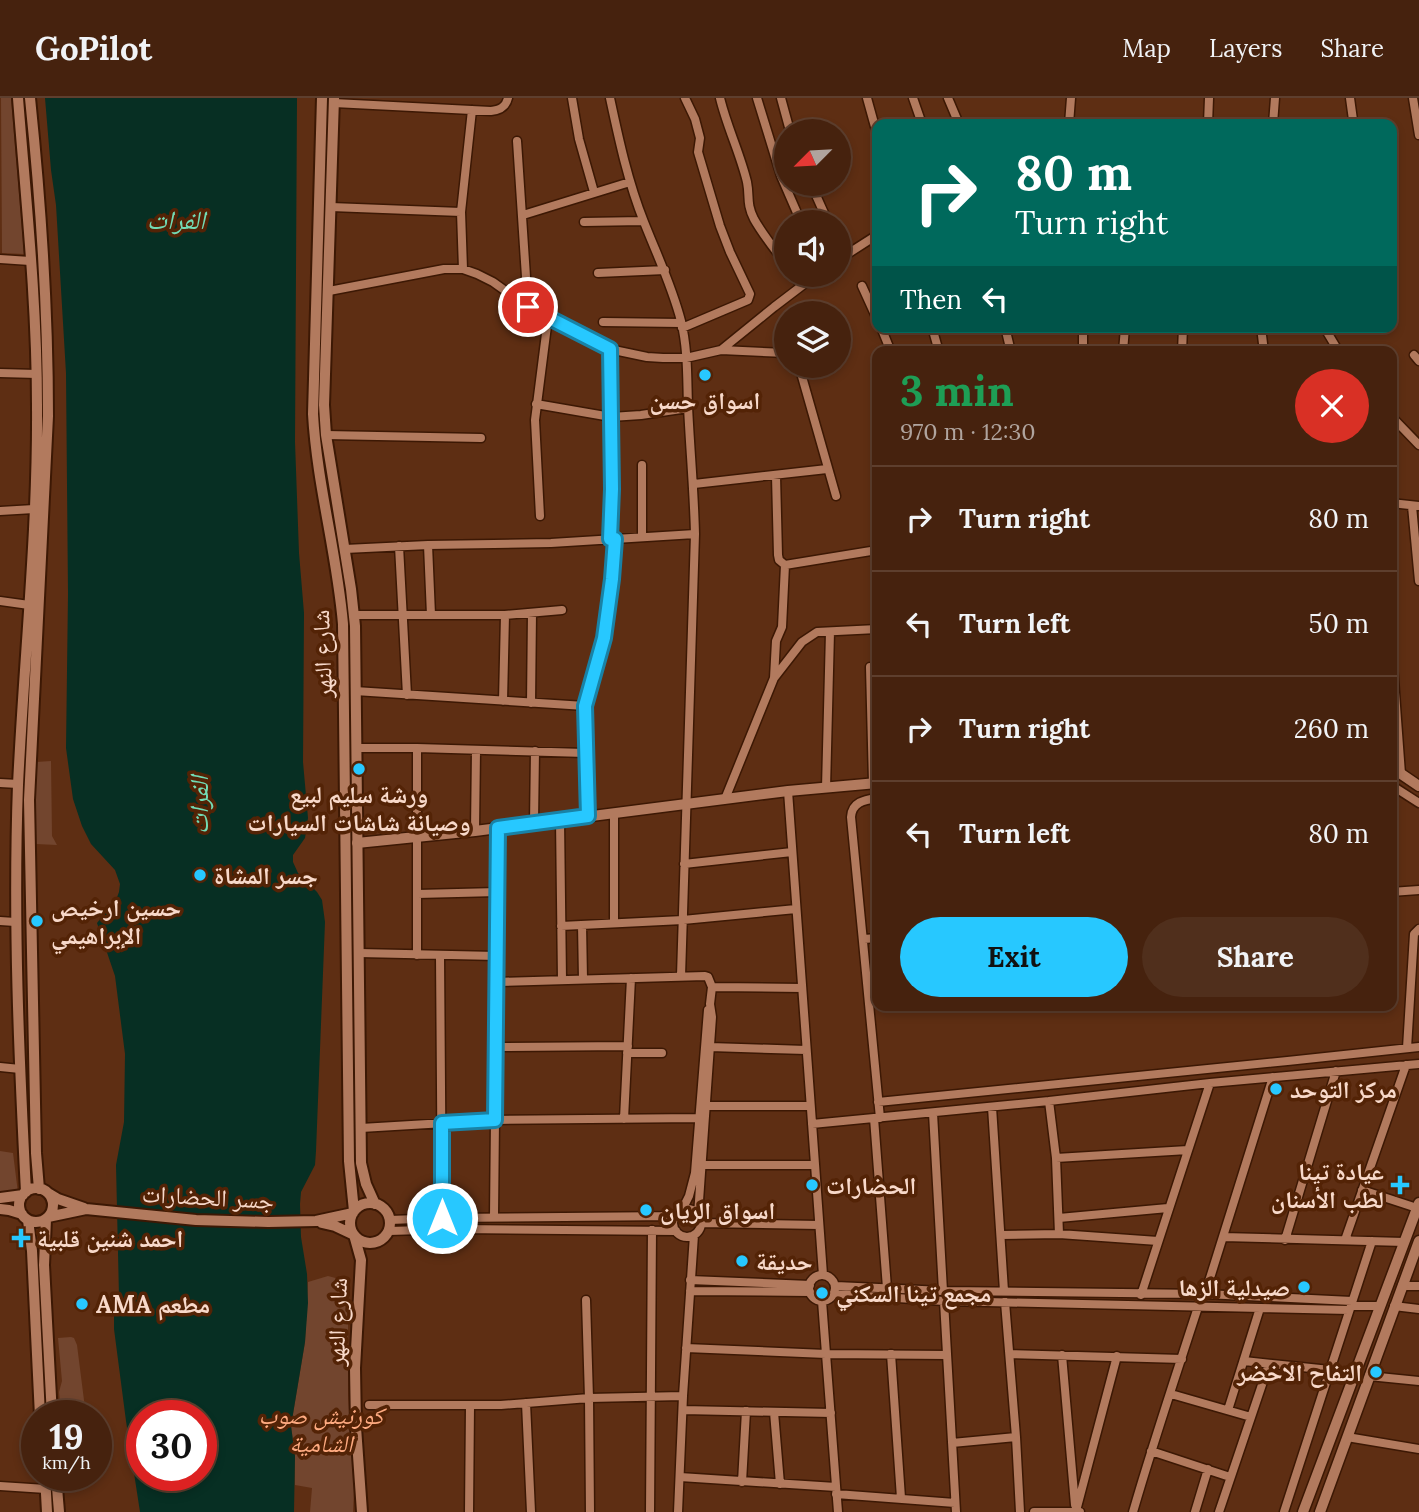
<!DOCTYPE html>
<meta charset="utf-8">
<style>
:root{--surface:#46220e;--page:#502f1c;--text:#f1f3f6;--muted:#b0a49e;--line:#5e3f2e;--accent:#27c8ff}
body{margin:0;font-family:Lora,"Noto Naskh Arabic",serif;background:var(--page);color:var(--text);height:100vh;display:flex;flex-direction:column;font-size:26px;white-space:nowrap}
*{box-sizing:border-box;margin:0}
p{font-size:23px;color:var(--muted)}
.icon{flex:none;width:38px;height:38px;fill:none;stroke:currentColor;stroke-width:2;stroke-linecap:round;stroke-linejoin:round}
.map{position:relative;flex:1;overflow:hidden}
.panel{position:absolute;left:872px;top:248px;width:525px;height:665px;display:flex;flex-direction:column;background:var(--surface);border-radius:14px;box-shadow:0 4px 10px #0003,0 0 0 2px var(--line)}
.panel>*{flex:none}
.banner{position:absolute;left:872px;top:21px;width:525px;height:214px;border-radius:14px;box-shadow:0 4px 10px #0003,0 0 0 2px var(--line);background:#00695c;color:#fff;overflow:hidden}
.needle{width:46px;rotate:246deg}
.buttons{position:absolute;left:774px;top:21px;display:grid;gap:14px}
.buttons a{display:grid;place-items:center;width:77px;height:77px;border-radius:50%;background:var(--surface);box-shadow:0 4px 10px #0003,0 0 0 2px var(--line);font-size:35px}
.speed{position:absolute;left:21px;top:1302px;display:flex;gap:14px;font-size:35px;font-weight:700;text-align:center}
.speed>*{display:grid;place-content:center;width:91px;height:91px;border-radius:50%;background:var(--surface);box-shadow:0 4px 10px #0003,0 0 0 2px var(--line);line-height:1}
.speed small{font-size:18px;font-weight:400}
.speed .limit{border:10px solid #d22;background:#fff;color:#111}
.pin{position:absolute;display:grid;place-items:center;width:60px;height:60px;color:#fff;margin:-30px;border:4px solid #fff;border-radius:50%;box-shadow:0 2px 7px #0007}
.me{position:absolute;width:77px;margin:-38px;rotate:0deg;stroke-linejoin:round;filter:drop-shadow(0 0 5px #0008)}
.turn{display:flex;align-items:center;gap:24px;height:147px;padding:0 28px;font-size:32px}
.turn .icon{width:91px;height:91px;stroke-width:2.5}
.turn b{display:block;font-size:49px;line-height:60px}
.then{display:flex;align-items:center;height:66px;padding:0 28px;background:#0003;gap:14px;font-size:26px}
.round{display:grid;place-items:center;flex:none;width:74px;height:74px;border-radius:37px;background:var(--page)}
.overview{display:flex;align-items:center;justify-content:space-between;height:119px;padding:0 28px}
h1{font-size:42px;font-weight:700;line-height:52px;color:#1e9e55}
.cta{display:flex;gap:14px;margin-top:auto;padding:14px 28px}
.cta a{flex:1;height:80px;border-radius:42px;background:var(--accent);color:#111;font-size:28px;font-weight:700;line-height:80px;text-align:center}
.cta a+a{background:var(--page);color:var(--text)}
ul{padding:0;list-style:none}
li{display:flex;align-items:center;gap:21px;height:105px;padding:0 28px;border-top:2px solid var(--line)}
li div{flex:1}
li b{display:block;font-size:26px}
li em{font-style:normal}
header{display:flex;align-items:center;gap:42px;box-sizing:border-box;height:98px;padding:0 35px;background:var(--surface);border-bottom:2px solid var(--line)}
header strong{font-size:33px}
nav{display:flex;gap:38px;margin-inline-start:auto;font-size:24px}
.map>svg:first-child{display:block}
.green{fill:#72452e}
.water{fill:#072f23;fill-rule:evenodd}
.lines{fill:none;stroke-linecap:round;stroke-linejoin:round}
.minor-casing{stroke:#3c1804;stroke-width:11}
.tertiary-casing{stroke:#3c1804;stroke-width:13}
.secondary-casing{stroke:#3c1804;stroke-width:14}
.minor{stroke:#b27a5e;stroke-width:8}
.tertiary{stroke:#b27a5e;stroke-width:10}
.secondary{stroke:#b27a5e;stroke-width:10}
.route-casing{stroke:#1982a6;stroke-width:18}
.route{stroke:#27c8ff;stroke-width:12}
.poi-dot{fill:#27c8ff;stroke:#532306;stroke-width:2.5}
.labels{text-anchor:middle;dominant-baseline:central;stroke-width:7;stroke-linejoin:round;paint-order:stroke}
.poi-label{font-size:24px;font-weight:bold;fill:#f8d9ca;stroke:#532306;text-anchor:start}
.street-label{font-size:24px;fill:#f8d9ca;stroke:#532306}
.park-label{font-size:24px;font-style:italic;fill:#feaa80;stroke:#532306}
.water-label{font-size:26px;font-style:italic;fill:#72dbb5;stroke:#532306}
</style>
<header>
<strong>GoPilot</strong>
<nav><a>Map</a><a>Layers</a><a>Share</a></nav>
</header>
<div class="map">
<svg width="1419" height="1414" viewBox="0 0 1419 1414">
<rect width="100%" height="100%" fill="#5e2e13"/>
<path class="green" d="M1,0H11L24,156L2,155Z
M51,663L52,738L57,747L36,746V664Z
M0,1053L13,1055L18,1095L0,1093Z
M328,1178L343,1182L348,1197V1297L354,1392L353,1414H310L312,1390L295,1387V1358L291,1328L305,1244L308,1184Z
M71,1239L74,1240L77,1247L86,1318H61L59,1294L62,1283L58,1240Z"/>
<path class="water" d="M45,0H297L295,344L299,455L304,515L303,664L308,720L305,740L293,757V764L298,775L317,794L322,802L325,824L316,1053L315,1067L301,1094L300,1106L301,1139L307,1176L308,1205L305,1244L291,1328L295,1358L294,1414H140L126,1323L114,1231V1218L119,1198L116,1067L124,1024L125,956L115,878L97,825L116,802L119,794L120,786L115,772L91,746L82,728L73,701L66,650L68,496L66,275L56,107L51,72ZM142,1318H201V1377H142Z"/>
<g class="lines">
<g class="minor-casing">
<path id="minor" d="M572,0L579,41L594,94
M610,0C619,42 628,84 644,124C657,157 672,188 681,223C688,251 687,280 688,308C690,351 694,393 695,436L681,878
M720,0C727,29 740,55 747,84C750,99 746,105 754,121C763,137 775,152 786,166
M757,0L781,78L801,124
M781,0L790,33
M867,0L877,36
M913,0L922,26
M948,0L959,26
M1350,0L1353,22
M1413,0L1419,37
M334,5L491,13C500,12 506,9 508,0
M1069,26L1071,0
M1208,26L1209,0
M1273,26L1275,0
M517,43L528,209
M811,86L828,124
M331,109L461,114
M523,117L630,84
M584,124L643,123
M0,161L30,163
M838,162L877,137
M463,171L461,114L472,12
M598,175L665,172
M793,177L801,187
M862,188L877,221
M329,193L444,171H463L477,176L493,184L528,209L609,251L647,259L663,260H686L721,252L774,209L816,177
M603,224L681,225
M881,229L891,254
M932,229L939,254
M1005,229L1011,254
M1083,229V254
M1261,229L1264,254
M1324,229L1339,254
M682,230L748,202L750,196L730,154L720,128L698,54L700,40L695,21L685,0
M609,251L612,391L610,441
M721,252L786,255
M1123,254L1125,229
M1182,254L1183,229
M1414,257L1419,263
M799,268L836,398
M0,275L37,276
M536,306L611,319L641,317L688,310
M1391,318L1419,347
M326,337L481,340
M642,367V439
M776,378L778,457L779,462L785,467
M694,386L827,371
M1391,405L1419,408
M1412,408L1419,483
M0,413L34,411
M540,418L535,322L548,220
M428,447L431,517
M399,448L407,597
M345,451L428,447L551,445L695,436
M785,467L877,452
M0,503L29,507
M354,517H505L562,512
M1391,540L1401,676
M870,569L873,685
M774,580L802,544L817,534L877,531
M355,593L585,608
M503,603L505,517
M531,605L532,515
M356,650H417L585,655
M417,650V857
M0,685L18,686
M1391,687L1419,705
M826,690L830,534
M788,693L823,1177
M877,700C864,702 852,704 851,719L880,1020
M725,701L774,580L776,543L782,529L785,467
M588,718L585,608L604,540L612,481L616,441
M560,722L562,882
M534,725L535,653
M475,733L476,652
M684,766L792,754
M1391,794L1419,792
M417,796L498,794
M0,823L15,824
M614,825V715
M582,827L583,881
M561,828L683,822L796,811
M864,841L877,840
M359,855L497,858
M440,858L442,1120
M497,884L705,878L708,879L712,889L710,906L712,919L698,1117
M712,889L802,890
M496,949L628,948
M710,949L806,952
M1407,950L1414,836L1419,831
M627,955H662
M0,969L20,971
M1049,1003L1056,1060L1059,1136
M878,1004C1059,985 1239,969 1419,949
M706,1008H810
M992,1009L1004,1193
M933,1015L943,1193
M874,1020L887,1190
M624,1021L631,880
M812,1026L1049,1003L1210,985L1419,966
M361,1030L495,1022L699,1020
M1056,1060L1188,1052
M703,1067H815
M1362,1092L1417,1110
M673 1125a14 14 0 1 1 28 0a14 14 0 1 1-28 0Z
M682,1112L689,1098L695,1075L708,912
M494,1119L498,730
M1059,1120L1168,1110
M390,1122L442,1120L675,1118
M700,1125L819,1127
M389,1133L457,1131L676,1133
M1001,1137L1059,1136L1158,1143
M1223,1139L1404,1144
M1285,1142L1336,973
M1345,1142L1406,967
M809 1190a13 13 0 1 1 26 0a13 13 0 1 1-26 0Z
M690,1182L810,1187
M836,1188L943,1193L1205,1196L1352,1203
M1402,1188H1419
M690,1193L810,1194
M834,1196L944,1203L1349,1212
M1205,1196L1273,979
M1141,1197L1210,985
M586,1202L589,1300L590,1414
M822,1203L838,1414
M944,1203L956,1414
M1005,1204L1016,1339L1020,1414
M1351,1208H1380
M1394,1208L1419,1211
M686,1250L826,1256L947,1257
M891,1256L901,1400
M1010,1256L1182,1261
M1062,1257L1075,1407
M1244,1263L1330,1272
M1369,1278L1419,1283
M1171,1296L1251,1319
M526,1305L531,1414
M369,1307H501L589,1300L683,1298
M683,1312L831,1315
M1228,1312L1260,1210
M774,1314L780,1386
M1347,1339L1419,1351
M952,1345L1016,1339
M1151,1353L1230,1379
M680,1379L836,1389
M742,1384L746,1313
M0,1388L46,1391
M836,1396L955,1405
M1076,1413L1117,1258
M469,1414L470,1308
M650,1414L652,1132
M678,1414L683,1298L694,1137
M1034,1414H1080
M1133,1414C1153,1345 1176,1277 1198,1209
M1195,1414L1208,1371
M1219,1414L1269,1266
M1284,1414L1372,1143"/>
</g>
<g class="tertiary-casing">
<path id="tertiary" d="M1391,669L1419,688
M357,745L475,733L788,693L877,685
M1303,1414L1419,1105
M1320,1414L1419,1143"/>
</g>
<g class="secondary-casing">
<path id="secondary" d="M18,0C26,102 37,205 37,308C38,434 24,560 18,687C13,823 19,958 26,1094
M30,0C41,106 48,212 48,318L29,702L36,1055L39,1091
M322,0L313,316C317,387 337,455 343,526L349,1063L354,1113
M334,0L324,307L326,337L351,491L355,528L361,1065L366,1086L375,1106
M19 1107a17 17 0 1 1 34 0a17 17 0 1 1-34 0Z
M48,1095L58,1101L84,1110
M0,1100L23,1097
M350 1125a20 20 0 1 1 40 0a20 20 0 1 1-40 0Z
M0,1111L9,1112L22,1116
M48,1119L86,1111L196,1122L268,1124L316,1123L353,1115
M46,1121L44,1167L52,1318
M28,1122L32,1153L40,1318
M322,1125L335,1128L352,1136
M354,1137L361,1162L355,1270L356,1329L362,1414
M45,1377L47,1414
M56,1377L59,1414"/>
</g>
<use href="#minor" class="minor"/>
<use href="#tertiary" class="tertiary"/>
<use href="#secondary" class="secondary"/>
</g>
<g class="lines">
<g class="route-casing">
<path id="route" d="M442,1120V1025L495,1022L498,730L588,718L585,608L604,540L612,481L615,441H610L612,391L610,251L528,209"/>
</g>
<use href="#route" class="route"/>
</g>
<g class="poi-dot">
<circle cx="705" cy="277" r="7"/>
<circle cx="359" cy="671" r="7"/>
<circle cx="200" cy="777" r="7"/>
<circle cx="37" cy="823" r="7"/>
<circle cx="1276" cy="991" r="7"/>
<circle cx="812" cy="1087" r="7"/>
<path d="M1396.5 1076.5h7v7h7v7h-7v7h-7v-7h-7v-7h7z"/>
<circle cx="646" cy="1112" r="7"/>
<path d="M17.5 1129.5h7v7h7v7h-7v7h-7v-7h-7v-7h7z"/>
<circle cx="742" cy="1163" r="7"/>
<circle cx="1304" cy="1189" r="7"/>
<circle cx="822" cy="1195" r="7"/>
<circle cx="82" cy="1206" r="7"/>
<circle cx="1376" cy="1274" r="7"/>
</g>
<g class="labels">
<g class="poi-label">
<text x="705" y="302" text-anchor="middle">اسواق حسن</text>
<text x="359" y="696" text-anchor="middle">ورشة سليم لبيع<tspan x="359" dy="28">وصيانة شاشات السيارات</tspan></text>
<text x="214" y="777">جسر المشاة</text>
<text x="51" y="809">حسين ارخيص<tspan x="51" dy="28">الإبراهيمي</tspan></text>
<text x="1290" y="991">مركز التوحد</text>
<text x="1384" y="1073" text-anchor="end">عيادة تينا<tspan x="1384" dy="28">لطب الأسنان</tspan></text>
<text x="826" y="1087">الحضارات</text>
<text x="660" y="1112">اسواق الريان</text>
<text x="37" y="1140">احمد شنين قلبية</text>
<text x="756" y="1163">حديقة</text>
<text x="1290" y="1189" text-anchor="end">صيدلية الزها</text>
<text x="836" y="1195">مجمع تينا السكني</text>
<text x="96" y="1206">AMA مطعم</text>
<text x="1362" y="1274" text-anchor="end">التفاح الاخضر</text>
</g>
<g class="street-label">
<text transform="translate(322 556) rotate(-92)">شارع النهر</text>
<text transform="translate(208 1099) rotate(3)">جسر الحضارات</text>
<text transform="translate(337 1224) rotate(-88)">شارع النهر</text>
</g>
<g class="park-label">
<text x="321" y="1317">كورنيش صوب<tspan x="321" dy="28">الشامية</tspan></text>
</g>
<g class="water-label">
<text x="176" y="121">الفرات</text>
<text transform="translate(198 707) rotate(-90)">الفرات</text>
</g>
</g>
</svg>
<div class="buttons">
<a><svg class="needle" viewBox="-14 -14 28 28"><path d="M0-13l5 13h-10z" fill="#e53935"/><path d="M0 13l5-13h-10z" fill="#b0a49e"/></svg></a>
<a><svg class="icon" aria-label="sound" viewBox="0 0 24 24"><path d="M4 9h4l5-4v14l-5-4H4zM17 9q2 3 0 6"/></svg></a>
<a><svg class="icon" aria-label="layers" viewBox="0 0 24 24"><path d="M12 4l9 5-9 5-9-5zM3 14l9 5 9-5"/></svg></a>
</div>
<div class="speed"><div>19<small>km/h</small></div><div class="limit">30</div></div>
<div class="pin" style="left:528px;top:209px;background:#d93025"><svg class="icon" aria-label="arrive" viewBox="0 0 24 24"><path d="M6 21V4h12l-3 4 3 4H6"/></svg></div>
<svg class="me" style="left:442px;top:1120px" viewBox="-20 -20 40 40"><circle r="17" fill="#27c8ff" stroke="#fff" stroke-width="3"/><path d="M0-11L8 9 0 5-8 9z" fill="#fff"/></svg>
<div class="banner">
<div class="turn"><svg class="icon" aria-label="right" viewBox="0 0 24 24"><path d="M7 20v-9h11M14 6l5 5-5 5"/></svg><div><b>80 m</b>Turn right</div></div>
<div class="then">Then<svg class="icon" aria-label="left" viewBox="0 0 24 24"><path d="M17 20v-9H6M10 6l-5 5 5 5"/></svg></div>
</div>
<section class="panel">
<div class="overview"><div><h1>3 min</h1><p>970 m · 12:30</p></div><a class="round" style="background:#d93025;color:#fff"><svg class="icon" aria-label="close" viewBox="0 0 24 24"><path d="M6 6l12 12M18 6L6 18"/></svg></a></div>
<ul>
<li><svg class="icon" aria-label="right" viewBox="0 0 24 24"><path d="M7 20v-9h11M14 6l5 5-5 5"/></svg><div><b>Turn right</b></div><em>80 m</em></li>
<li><svg class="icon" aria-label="left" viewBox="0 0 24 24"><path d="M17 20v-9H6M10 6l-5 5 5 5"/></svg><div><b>Turn left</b></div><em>50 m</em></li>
<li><svg class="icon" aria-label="right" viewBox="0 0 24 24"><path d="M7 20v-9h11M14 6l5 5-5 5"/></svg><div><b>Turn right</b></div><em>260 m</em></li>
<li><svg class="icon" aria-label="left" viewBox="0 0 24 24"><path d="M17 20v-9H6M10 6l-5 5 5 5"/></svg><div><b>Turn left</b></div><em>80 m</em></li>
</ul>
<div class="cta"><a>Exit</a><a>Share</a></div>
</section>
</div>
